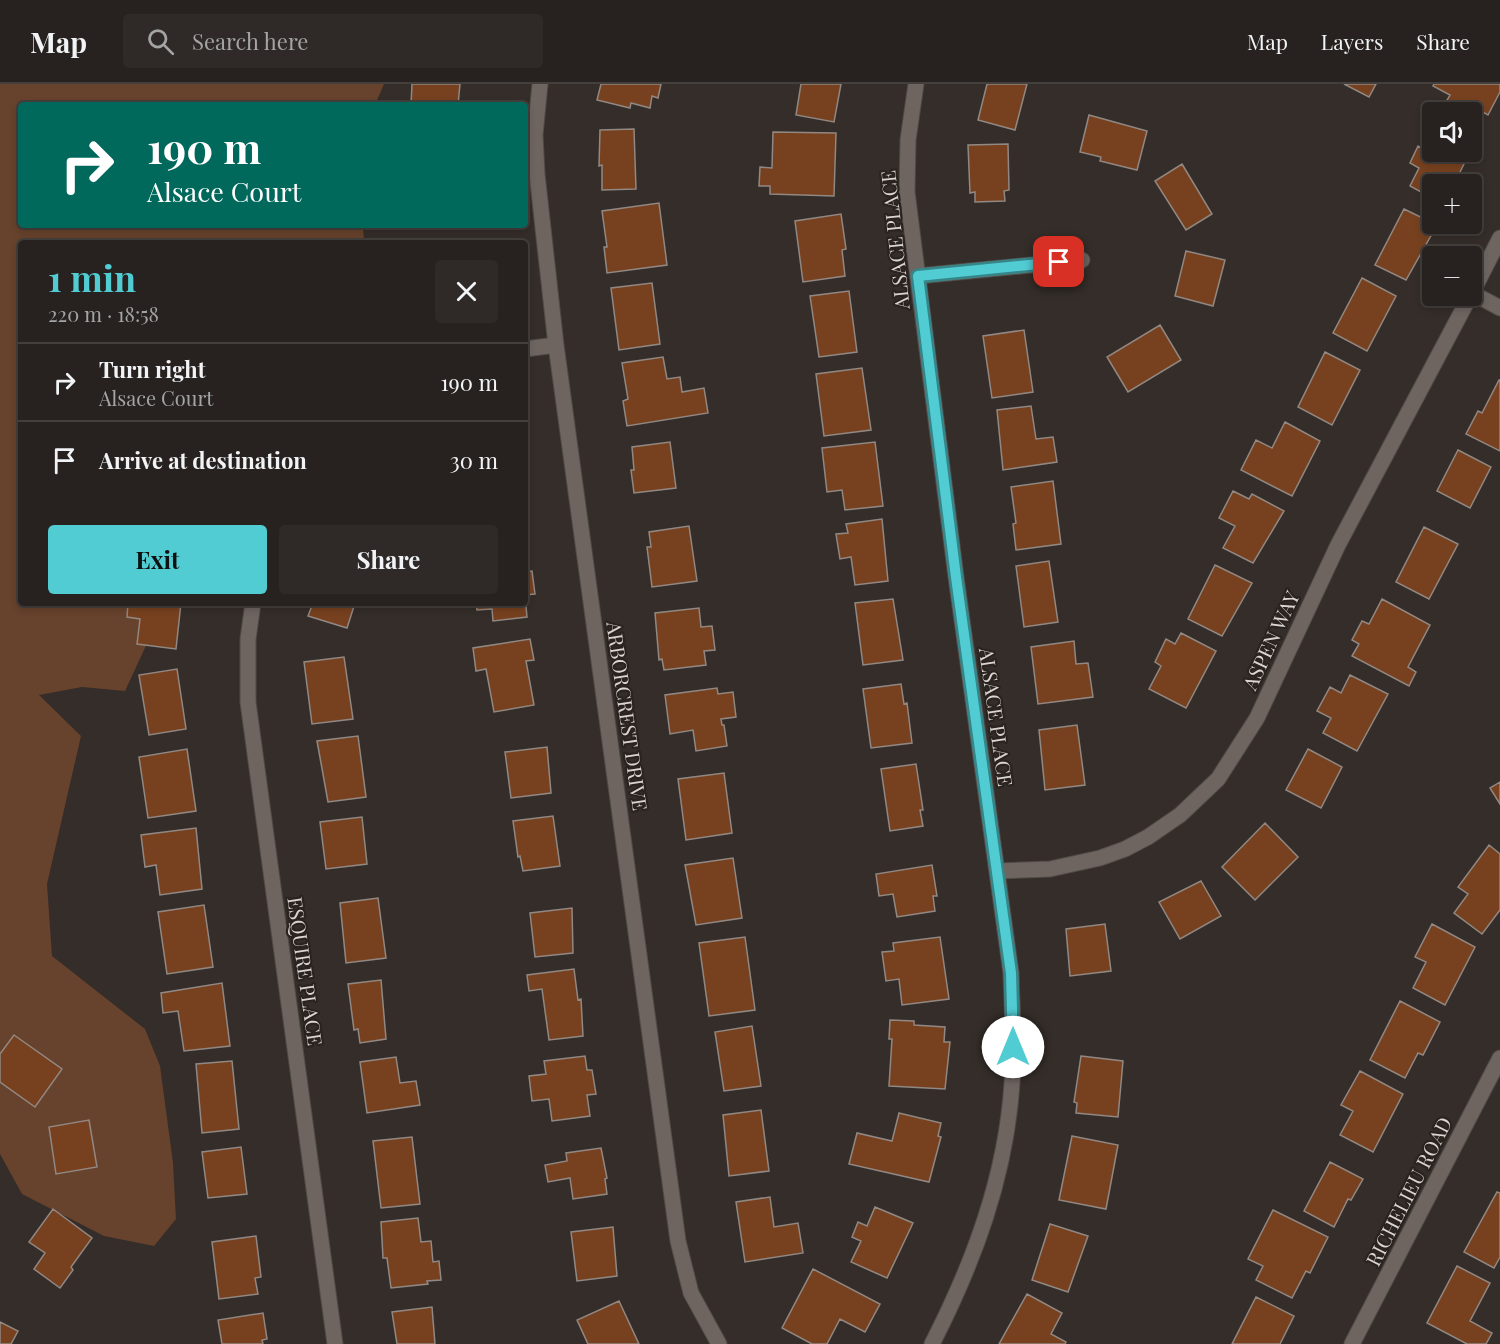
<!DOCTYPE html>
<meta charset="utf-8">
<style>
:root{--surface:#27221f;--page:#2f2a28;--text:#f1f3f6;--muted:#a4a4a4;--line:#433f3d;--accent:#51ccd3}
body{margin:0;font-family:"Playfair Display",serif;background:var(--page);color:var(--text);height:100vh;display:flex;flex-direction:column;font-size:22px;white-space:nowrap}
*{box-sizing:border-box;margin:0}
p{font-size:20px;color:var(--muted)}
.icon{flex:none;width:33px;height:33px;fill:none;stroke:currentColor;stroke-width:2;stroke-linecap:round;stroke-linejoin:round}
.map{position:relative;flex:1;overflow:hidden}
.sheet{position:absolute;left:18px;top:156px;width:510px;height:366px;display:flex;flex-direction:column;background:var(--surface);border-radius:6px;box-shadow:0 3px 9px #0003,0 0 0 2px var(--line)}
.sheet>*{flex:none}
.guide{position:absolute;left:18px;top:18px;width:510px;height:126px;border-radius:6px;box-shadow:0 3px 9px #0003,0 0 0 2px var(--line);background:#00695c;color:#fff;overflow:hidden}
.controls{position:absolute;left:1422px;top:18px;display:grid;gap:12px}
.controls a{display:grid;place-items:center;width:60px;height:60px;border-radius:6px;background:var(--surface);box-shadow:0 3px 9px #0003,0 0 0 2px var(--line);font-size:30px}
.pin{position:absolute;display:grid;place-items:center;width:51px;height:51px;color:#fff;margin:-26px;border-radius:12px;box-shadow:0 3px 9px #0006}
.me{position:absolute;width:66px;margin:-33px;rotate:0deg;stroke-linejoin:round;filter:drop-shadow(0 0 4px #0008)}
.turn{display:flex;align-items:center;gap:21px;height:126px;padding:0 30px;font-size:27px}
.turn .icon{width:78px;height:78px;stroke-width:2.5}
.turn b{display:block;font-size:42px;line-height:51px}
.round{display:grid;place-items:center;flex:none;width:63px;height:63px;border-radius:6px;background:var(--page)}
.head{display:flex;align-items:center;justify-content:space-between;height:102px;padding:0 30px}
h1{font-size:36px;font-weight:700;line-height:45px;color:var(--accent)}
.primary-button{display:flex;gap:12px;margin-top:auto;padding:12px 30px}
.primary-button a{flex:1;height:69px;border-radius:6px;background:var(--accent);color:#111;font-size:24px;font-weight:700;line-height:69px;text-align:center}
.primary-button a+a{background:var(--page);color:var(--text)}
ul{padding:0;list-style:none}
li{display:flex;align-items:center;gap:18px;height:78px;padding:0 30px;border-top:2px solid var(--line)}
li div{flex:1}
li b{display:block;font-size:22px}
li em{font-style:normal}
header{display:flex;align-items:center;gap:36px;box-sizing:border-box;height:84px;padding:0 30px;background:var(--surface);border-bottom:2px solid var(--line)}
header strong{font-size:28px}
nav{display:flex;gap:33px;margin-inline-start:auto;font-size:21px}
.search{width:420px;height:54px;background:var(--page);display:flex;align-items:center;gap:15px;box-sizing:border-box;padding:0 21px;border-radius:6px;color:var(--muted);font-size:22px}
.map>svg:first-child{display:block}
.green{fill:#67422c}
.building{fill:#77411f;stroke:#918883;stroke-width:1.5}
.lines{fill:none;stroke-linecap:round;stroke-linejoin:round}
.minor-casing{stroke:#514b47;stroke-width:17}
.minor{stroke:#6e6561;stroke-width:15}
.route-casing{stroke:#358589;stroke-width:15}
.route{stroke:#51ccd3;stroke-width:10}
.labels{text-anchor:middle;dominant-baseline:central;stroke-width:4.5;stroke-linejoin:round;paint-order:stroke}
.street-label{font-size:20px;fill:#dad5d2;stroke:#2a231f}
</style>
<header>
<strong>Map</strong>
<div class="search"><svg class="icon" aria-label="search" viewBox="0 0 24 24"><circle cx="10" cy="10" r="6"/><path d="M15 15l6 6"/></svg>Search here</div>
<nav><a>Map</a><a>Layers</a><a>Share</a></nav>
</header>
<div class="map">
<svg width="1500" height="1260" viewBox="0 0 1500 1260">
<rect width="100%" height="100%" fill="#342d29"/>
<path class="green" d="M0,0H384L375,21H21V141H363L364,159H21V519H162L163,525L125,607L82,603L39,611L81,652L47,800L52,872L145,945L160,982L173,1079L176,1135L154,1162L104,1152L22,1110L0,1070Z"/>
<path class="building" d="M412,0H460L458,21H411Z
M601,0H661L658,14L652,12L650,24L631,19L630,24L597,16Z
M801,0H841L834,38L796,31Z
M987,0H1027L1015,46L978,36Z
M1344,0H1376L1369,13Z
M1434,0H1500V8L1488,31L1467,19L1462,27L1446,18L1450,11L1433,2Z
M1089,31L1147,47L1137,86L1100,77L1101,73L1080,68Z
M634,45L636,105L602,106V81L599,82L600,46Z
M773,48L836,49L834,112L770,110V102H759L760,83L772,84Z
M1432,59V68H1470L1454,100H1432V114L1410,102L1419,84L1410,79L1418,62L1428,68Z
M1008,60L1009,106L1004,107L1005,117L975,118V108L970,109L968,61Z
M1182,80L1212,130L1186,146L1155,97Z
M659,119L667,181L607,189L604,163H607L602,127Z
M1404,125L1437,141L1406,196L1375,181Z
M841,130L846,165L842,166L845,192L803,198L795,137Z
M1186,167L1225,176L1213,222L1175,212Z
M1362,194L1396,212L1367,267L1333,249Z
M652,199L660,260L619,266L611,204Z
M849,207L857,268L819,273L810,212Z
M1160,241L1181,276L1128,308L1107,273Z
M1024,246L1033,308L992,314L983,252Z
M1325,268L1360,286L1332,341L1298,323Z
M663,273L667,295L680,293L682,308L704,304L708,329L627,342L623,317L628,315L622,279Z
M862,284L871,346L824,352L816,290Z
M1499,296H1500V367L1466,350L1478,327L1482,329Z
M1031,322L1036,355L1053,353L1057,378L1003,386L997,326Z
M1285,338L1320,357L1292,412L1241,386L1256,356L1272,364Z
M670,358L676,404L634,409L631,386H634L632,363Z
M875,358L883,422L845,426L842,406L827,408L822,364Z
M1458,366L1491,383L1470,424L1437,407Z
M1053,397L1061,460L1016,466L1013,440L1016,439L1011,403Z
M1233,407L1249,415L1252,410L1284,427L1253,479L1223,464L1235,442L1219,434Z
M882,435L888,497L855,501L851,473L840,475L836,450L848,449L846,440Z
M689,442L697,497L652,503L647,463H651L649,448Z
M1424,443L1458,460L1429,515L1396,498Z
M1049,477L1058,538L1024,543L1016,482Z
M1215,481L1252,499L1222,552L1188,535Z
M532,487L535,510L525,511V488Z
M525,512L527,533L493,537L492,525L477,526L476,519H525Z
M893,515L903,576L863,581L855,519Z
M1382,515L1430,541L1408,583L1416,588L1409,602L1352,572L1359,560L1352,556L1362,537L1369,540Z
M128,519H181L176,565L137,560L140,535L127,533Z
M313,519H355L347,544L308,532Z
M699,524L701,543L712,542L715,566L704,567L706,581L664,586L662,575L659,576L655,529Z
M1181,549L1216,567L1186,624L1149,605L1161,582L1155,578L1166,555L1175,560Z
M530,555L534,576L526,577L534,621L494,628L486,585L476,587L473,564Z
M1074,557L1076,580L1088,579L1093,613L1038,620L1031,563Z
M344,573L353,635L312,640L304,578Z
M177,585L186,645L149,651L139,591Z
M1350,591L1388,610L1357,667L1323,649L1331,634L1317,627L1330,603L1341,609Z
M901,600L904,620L907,619L912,659L871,664L863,605Z
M717,604L718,610L733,608L736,633L721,635L722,641H724L727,662L696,667L693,646L670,650L665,611Z
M1077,641L1085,701L1045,706L1039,646Z
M358,652L366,713L328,718L317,657Z
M547,663L551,709L511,714L505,668Z
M187,665L196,727L148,734L139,673Z
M1308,665L1342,683L1321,724L1286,706Z
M916,680L923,726H920L923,742L890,747L881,685Z
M724,689L732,749L686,756L678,695Z
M1500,698V720L1490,704Z
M553,732L560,782L523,787L520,772L518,773L513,737Z
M362,733L367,780L326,785L320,738Z
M1265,739L1298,773L1255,816L1222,783Z
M196,744L202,805L160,811L156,781L145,783L141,751Z
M1489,761L1500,770V826L1482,850L1454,829L1468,810L1458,803Z
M733,774L742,834L696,841L685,781Z
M932,781L937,812H933L935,827L897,833L893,810L879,812L876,790Z
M1201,797L1221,832L1180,855L1159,818Z
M378,814L386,874L346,879L340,819Z
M204,821L213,883L167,890L158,828Z
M572,824L573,869L535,873L530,829Z
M1105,840L1111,887L1070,892L1066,845Z
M1432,840L1475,863L1445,921L1413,904L1426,878L1415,873Z
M745,853L755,926L709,932L699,859Z
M940,853L949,915L902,921L899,895L886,897L882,868L894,867L893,859Z
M574,885L578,916L581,915L583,952L549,956L542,905L529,907L527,891Z
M381,896L386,955L360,959L358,945L354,946L348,900Z
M222,899L230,962L184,967L178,927L163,929L161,909Z
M1400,917L1440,938L1423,971L1418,969L1405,994L1370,976Z
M890,936L914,937V941L945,943L944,958H950L945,1005L889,1002L892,955H889Z
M752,942L761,1002L724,1007L715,948Z
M14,951L62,985L35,1023L0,998V970Z
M585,972L587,986H592L596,1010L587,1011L590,1032L552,1037L549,1015L532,1017L529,992L546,990L544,977Z
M1081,972L1123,977L1118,1033L1076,1029L1077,1019L1074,1018Z
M396,973L400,999L416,997L420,1021L367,1029L360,978Z
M232,977L239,1045L202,1049L196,980Z
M1360,987L1403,1010L1373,1068L1340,1051L1353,1027L1341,1021Z
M761,1026L769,1087L729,1092L723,1031Z
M899,1029L941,1039L938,1052L941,1053L929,1098L849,1080L857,1049L892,1057Z
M89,1036L97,1083L56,1090L49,1043Z
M1072,1052L1118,1061L1106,1125L1059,1116Z
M412,1053L420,1120L381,1124L373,1057Z
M241,1063L247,1110L208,1114L202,1068Z
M601,1064L607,1094L605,1095L607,1110L573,1115L570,1094L548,1098L545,1081L567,1077L566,1069Z
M1330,1078L1363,1095L1351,1116L1348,1115L1334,1143L1304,1127Z
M1497,1108L1500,1109V1173L1494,1184L1464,1168Z
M770,1113L774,1143L798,1139L803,1169L745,1178L736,1118Z
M875,1123L913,1139L887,1194L851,1178L861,1157L852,1153L858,1138L867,1142Z
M53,1125L92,1154L71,1183L73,1186L60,1204L34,1185L45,1169L29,1158Z
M1273,1126L1328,1153L1310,1189L1306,1187L1292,1214L1256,1196L1263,1182L1248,1175Z
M418,1134L421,1158L431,1157L433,1178L439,1177L441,1196L427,1197L428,1200L391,1204L387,1174H383L381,1138Z
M1050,1140L1088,1152L1068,1208L1032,1196Z
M613,1143L617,1192L577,1197L571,1148Z
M256,1152L261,1193L255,1194L258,1210L219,1215L212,1158Z
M1457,1182L1490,1199L1470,1237L1492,1249L1486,1260H1467L1427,1239Z
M813,1185L880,1220L865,1248L840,1235L827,1260H812L782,1244Z
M1027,1210L1062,1229L1051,1250L1066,1258L1065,1260H999Z
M1256,1213L1294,1232L1280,1260H1232Z
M619,1217L639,1260H588L577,1236Z
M432,1223L435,1260H397L392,1228Z
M263,1229L267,1255L262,1256L263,1260H222L218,1236Z
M0,1238L18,1247L11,1260H0Z"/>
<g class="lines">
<g class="minor-casing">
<path id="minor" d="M540,0L535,51L537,90L556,261L678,1157L691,1209L719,1260
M916,0L908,56L907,108L956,493L1011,889C1012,926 1015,962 1012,999C1006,1092 974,1178 932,1260
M1500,154L1472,209L1500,224
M918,192L1082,176
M525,265L556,261
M253,519L248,555V618L335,1260
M997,787L1050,785L1100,774L1125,765L1148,753L1180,731L1218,695L1257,634L1338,461L1470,212
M1352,1260L1500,974"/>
</g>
<use href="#minor" class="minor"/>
</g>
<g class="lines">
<g class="route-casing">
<path id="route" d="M1013,963L1011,889L956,493L918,192L1059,178"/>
</g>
<use href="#route" class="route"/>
</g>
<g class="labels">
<g class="street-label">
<text transform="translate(894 156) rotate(-96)">ALSACE PLACE</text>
<text transform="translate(1270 556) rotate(-65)">ASPEN WAY</text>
<text transform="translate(628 632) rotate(82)">ARBORCREST DRIVE</text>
<text transform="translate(997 633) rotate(82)">ALSACE PLACE</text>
<text transform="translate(306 887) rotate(82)">ESQUIRE PLACE</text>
<text transform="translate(1408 1107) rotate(-63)">RICHELIEU ROAD</text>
</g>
</g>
</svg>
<div class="controls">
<a><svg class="icon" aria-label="sound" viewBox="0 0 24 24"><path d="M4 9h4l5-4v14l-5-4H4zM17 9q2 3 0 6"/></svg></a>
<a>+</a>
<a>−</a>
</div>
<div class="pin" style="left:1059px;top:178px;background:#d93025"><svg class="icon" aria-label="arrive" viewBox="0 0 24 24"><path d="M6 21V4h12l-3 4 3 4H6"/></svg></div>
<svg class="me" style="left:1013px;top:963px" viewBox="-20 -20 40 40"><circle r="19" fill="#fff"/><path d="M0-13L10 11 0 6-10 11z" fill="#51ccd3"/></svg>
<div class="guide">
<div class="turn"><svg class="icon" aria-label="right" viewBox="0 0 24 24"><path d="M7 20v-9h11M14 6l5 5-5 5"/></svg><div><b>190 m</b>Alsace Court</div></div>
</div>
<section class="sheet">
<div class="head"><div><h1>1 min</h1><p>220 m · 18:58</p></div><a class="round"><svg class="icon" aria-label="close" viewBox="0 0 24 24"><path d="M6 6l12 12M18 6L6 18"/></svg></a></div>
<ul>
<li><svg class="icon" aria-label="right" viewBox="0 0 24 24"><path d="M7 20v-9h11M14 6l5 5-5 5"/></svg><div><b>Turn right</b><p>Alsace Court</p></div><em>190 m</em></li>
<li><svg class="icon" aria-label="arrive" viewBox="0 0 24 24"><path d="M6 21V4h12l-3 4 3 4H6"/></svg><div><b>Arrive at destination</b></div><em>30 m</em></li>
</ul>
<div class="primary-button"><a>Exit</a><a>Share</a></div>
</section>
</div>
